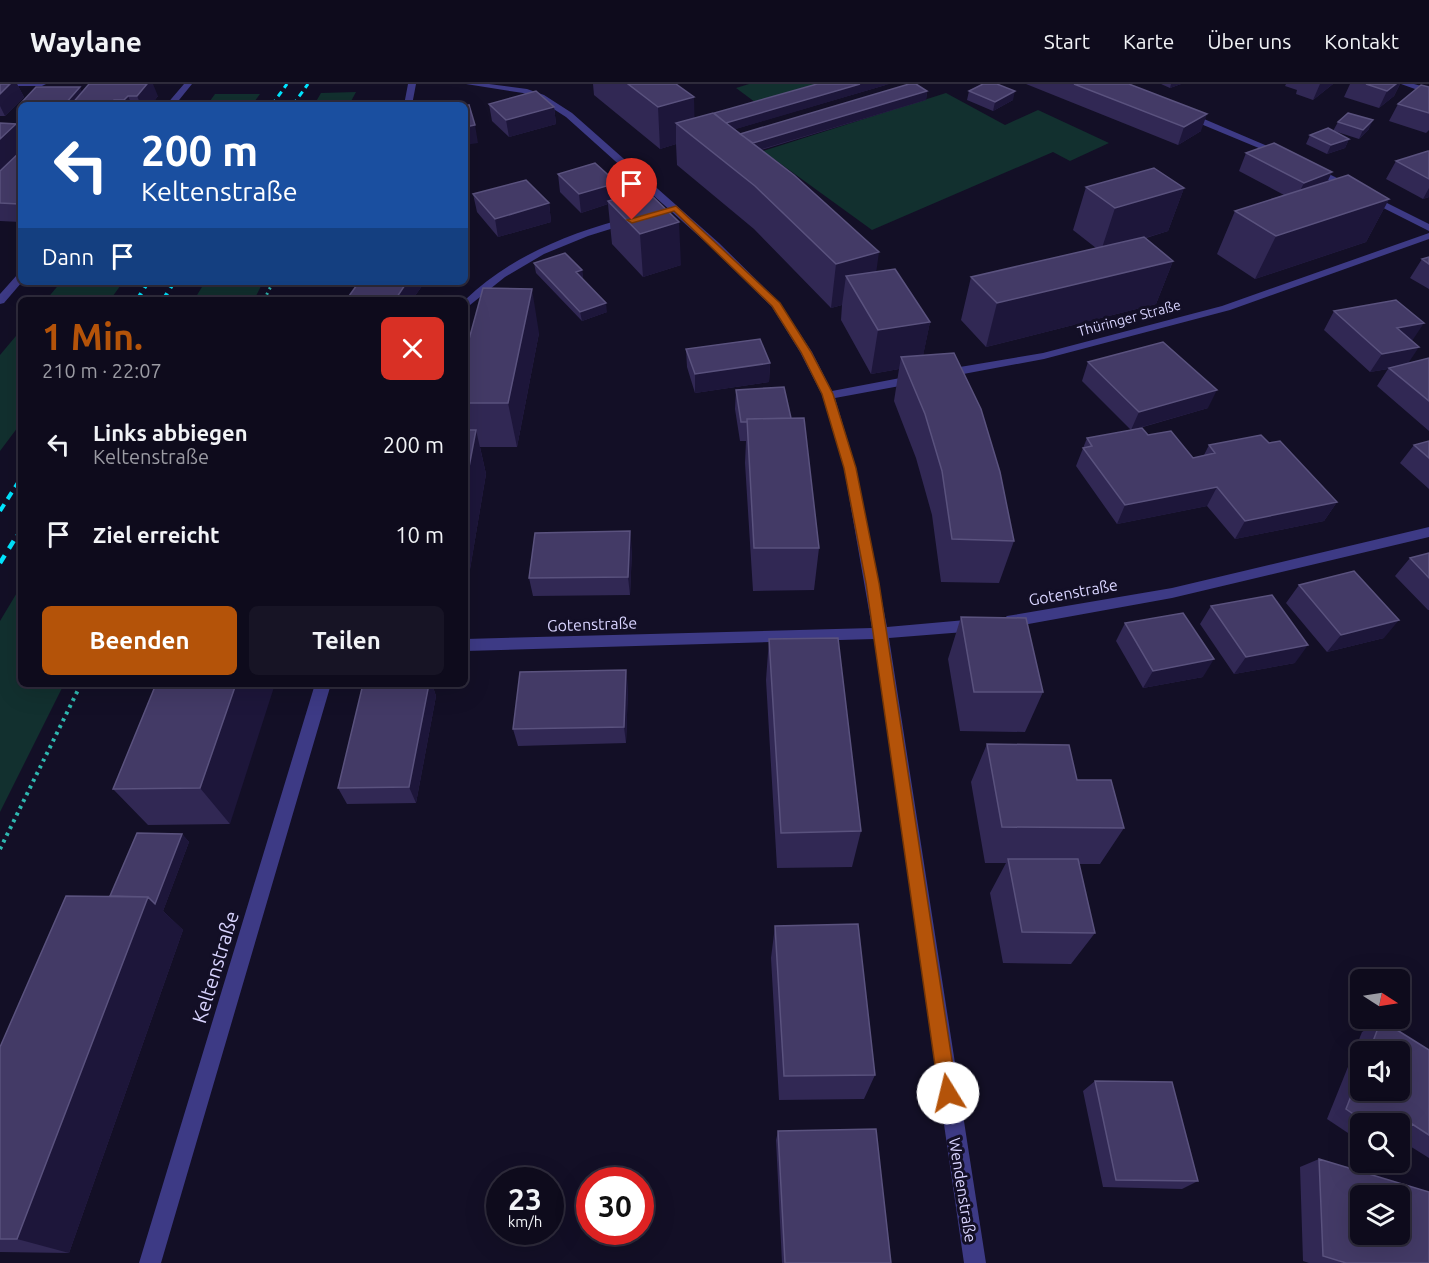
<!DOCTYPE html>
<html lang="de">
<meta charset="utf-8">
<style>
:root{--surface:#0e0b1c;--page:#171425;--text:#f1f3f6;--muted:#9b9ba3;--line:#2e2b3b;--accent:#b45309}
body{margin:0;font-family:Ubuntu,sans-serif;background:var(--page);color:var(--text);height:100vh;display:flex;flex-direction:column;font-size:22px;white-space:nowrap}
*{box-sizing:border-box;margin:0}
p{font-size:20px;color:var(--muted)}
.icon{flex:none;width:33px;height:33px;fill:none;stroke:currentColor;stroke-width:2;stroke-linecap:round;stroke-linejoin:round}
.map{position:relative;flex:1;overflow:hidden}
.drawer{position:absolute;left:18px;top:213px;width:450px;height:390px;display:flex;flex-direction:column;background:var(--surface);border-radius:9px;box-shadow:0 6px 24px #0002,0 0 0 2px var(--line)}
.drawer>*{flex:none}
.banner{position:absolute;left:18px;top:18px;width:450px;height:183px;border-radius:9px;box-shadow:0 6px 24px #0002,0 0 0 2px var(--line);background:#1a4fa0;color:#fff;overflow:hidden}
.needle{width:39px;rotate:102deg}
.tools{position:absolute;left:1350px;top:885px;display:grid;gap:12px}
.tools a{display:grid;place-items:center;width:60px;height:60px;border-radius:9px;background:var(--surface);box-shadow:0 6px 24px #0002,0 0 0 2px var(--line);font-size:30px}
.speed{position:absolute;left:486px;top:1083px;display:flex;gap:12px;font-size:30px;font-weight:700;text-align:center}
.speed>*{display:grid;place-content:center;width:78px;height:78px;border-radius:50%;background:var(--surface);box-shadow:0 6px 24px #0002,0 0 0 2px var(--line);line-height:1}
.speed small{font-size:15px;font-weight:400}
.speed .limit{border:9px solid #d22;background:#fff;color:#111}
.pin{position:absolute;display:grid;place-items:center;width:51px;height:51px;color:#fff;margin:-62px -26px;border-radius:50% 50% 50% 0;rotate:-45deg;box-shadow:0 0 6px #0007}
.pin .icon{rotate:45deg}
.me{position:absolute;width:66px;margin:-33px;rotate:351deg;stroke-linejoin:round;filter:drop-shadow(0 0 4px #0008)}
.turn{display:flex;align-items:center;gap:21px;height:126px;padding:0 24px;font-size:27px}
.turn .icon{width:78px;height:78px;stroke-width:2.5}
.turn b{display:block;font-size:42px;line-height:51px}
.then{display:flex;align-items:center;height:57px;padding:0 24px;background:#0003;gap:12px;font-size:22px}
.round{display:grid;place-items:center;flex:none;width:63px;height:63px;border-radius:9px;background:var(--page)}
.summary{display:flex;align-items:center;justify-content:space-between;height:102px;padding:0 24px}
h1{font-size:36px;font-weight:700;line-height:45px;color:var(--accent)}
.action{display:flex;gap:12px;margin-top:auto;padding:12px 24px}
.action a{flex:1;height:69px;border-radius:9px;background:var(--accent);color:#fff;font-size:24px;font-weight:700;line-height:69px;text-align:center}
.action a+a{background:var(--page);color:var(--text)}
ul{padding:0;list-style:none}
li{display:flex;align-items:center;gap:18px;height:90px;padding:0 24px}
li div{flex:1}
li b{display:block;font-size:22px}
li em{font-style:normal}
header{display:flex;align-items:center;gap:36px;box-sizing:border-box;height:84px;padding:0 30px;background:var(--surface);border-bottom:2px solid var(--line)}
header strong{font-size:28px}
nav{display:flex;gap:33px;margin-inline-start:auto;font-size:21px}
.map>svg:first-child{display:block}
.green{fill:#12302f}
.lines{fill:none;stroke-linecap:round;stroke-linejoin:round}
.path-far1{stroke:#2fb8b0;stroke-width:3;stroke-dasharray:2 4;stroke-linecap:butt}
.path{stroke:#2fb8b0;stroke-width:4;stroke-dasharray:3 4.5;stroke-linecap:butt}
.minor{fill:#3d3a85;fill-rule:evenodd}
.rail-far2{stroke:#00e5ff;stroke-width:3;stroke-dasharray:6 4.5;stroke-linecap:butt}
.rail-far1{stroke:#00e5ff;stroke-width:4;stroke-dasharray:8 6;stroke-linecap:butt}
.rail{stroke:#00e5ff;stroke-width:4.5;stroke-dasharray:9 8;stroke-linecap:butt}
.wall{fill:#312854;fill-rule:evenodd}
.shaded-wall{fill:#1d163a}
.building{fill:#433a66;stroke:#5a527e;stroke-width:1.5;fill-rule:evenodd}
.route{fill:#b45309;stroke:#753606;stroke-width:1.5}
.labels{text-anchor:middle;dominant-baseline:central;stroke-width:6;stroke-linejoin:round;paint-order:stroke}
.far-street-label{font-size:14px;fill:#d9d4ff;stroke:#130f26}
.street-label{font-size:16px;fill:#d9d4ff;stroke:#130f26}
.near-street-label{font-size:20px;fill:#d9d4ff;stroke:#130f26}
</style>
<header>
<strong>Waylane</strong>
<nav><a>Start</a><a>Karte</a><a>Über uns</a><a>Kontakt</a></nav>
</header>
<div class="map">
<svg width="1429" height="1179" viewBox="0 0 1429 1179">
<rect width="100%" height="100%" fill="#130f26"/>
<path class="green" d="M749,0H846L763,24L736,4Z
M356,8L349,21H314L321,9Z
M946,9L1005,41L1038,26L1109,59L1070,77L1053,68L872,146L763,67Z
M215,10H260L252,21H207Z
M61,198H123L110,216H46Z
M205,198H263L254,216H194Z
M21,246V339L0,367V271Z
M21,502V600H64L0,728V537Z"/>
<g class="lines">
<path class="path-far1" d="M264,216L273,198"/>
<path class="path" d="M0,765L81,600"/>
<path class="minor" d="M0,0H46L42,2H0Z
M184,0H192L175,21H166Z
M408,0H416L412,21H404Z
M466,0H489L527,5L544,11L572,29L719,159L780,219L812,268L832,307L916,291L922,295L916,299L835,314L856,384L887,543L977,535L984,541L977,547L889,554L986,1179H964L874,555L465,567V555L872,544L844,384L822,311L800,268L772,223L711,163L566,33L538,15L523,9Z
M1401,0H1414L1429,4V10Z
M1184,29H1190L1286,70L1278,72L1184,33Z
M1311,81L1429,140V147L1308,86L1306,84Z
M630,133L635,136L633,138L588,152L544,170L505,193L465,225V216C511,172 569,149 630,133Z
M1429,149V155L1230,226L1044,275L942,294L936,290L942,286L1043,269L1222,222Z
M21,190L22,198L4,219L0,220V210L17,191Z
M1429,443V453L1172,514L1007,544L1000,538L1007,532L1172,504Z
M315,600H331L161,1179H139Z"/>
<path class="rail-far2" d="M272,21L287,0
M293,21L308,0"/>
<path class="rail-far1" d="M137,216L148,198
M163,216L174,198
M0,427L21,394
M17,452L21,446"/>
<path class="rail" d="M0,479L18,450"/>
</g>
<path class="wall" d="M0,0H17L24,13L5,32H0Z
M593,0H676L694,34L714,29L889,0L735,45L740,50L927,7L926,16L761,66L876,187L930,238L923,271L1014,457L999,499L941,498L932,431L916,374L894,317L899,285L871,290L841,236L842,221L831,224L754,145L677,81L676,60L660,65L594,11Z
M1026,0H1129L1201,47L1178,61Z
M1161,0H1181L1170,4Z
M1286,0H1333L1313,16L1296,10L1297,6L1285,2Z
M1350,0H1400L1394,12L1379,24L1344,13Z
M1429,3V46L1426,49L1389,37L1398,20Z
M969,7L1013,16L993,27L967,16Z
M82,8L158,12L151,21H22L21,19Z
M489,20L554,23L556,40L509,53L492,37Z
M1338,38L1369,45L1359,55L1334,47L1349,55L1345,64L1327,70L1306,60L1310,51L1333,47Z
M0,39L21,49V138L0,137Z
M1429,67V113L1423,115L1386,95L1396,77Z
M1246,69L1332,88L1327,98L1389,115L1366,158L1255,195L1217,170L1235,127L1284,111L1239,87Z
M558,90L617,99L618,114L681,181L643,193L612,160L608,120L581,129L560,108Z
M1086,103L1184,104L1168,147L1146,154L1173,177L1156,220L986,263L961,236L971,193L1096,164L1073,146Z
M473,110L549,119L551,138L498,153L477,128Z
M1429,173V205L1410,194L1422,175Z
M534,179L582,186L583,196L607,228L582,237L536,189Z
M359,198H421L422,202L412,216H350L349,212Z
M1334,227L1412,257L1408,279L1429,274V347L1377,302L1388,285L1370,288L1324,246Z
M539,249L517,363H480L486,390L465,515V259Z
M686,265L770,279L769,298L695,309L687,283Z
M1088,278L1208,324L1136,345L1193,374L1204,371L1209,361L1269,359L1337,418L1324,437L1235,455L1207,422L1117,440L1076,382L1087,354L1131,346L1082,297Z
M736,306L819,464L814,506L753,507L745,379L746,357H740L735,325Z
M1429,357V405L1400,379L1414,361Z
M632,466L630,511L533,512L529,494Z
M1429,469V526H1428L1395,492L1410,474Z
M1299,501L1384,554L1327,568L1286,519Z
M1211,522L1295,579L1234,590L1200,540Z
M961,533L1043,608L1025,648L960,647L948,575Z
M1125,539L1203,593L1143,604L1116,557Z
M769,555L861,747L852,783L777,784L766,596Z
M156,600L230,740L148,741L113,705Z
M363,600H432L436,612L416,719L347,720L338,704Z
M628,603L626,659L518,662L513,645Z
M987,660L1077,696L1124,744L1100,780H1079L1095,849L1071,880L1003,879L990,809L1006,779H985L971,698Z
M182,750L189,758L163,827L183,846L69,1169L0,1168V963L110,812Z
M775,842L875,991L864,1015L779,1016L771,874Z
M1381,936L1429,966V1074L1405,1059L1404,1062L1400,1064V1040H1360V1057L1327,1035L1362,948ZM1360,968H1400L1360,1006Z
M1095,997L1198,1097L1182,1105L1103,1103L1083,1007Z
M778,1047L891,1179H782L776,1056Z
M1319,1075L1429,1179H1309L1303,1177L1300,1083Z"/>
<path class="shaded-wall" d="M10,0H17L24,13L5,32L0,22V10Z
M145,0H153L158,12L151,21H141L137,12Z
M860,0H889L726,48V39Z
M1171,0H1181L1170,4Z
M1320,0H1333L1313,16Z
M1396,0H1400L1394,12L1379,24L1387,7Z
M80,3L84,12L76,21H66L65,20Z
M927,7L926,16L752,68V59Z
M1015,7L1013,16L993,27L995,18Z
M128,12L132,21H126L124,16Z
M694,13L695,54L676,39V60L660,65L658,23Z
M554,23L556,40L509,53L506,36Z
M1207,30L1201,47L1178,61L1184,43Z
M1373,36L1369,45L1359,55L1363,46Z
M16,40L21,49V74L0,94V55Z
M475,41L478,59L465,61V43Z
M1349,55L1345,64L1327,70L1331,61Z
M1332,88L1323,106L1295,117L1304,99Z
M617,99L618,117H608V120L581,129L579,110Z
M1184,104L1168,147L1101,167L1115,124Z
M1429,104V113L1423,115Z
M1389,115L1366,158L1255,195L1276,152Z
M549,119L551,138L498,153L495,135Z
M679,138L681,181L643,193L640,150Z
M879,168L873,212L846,192L842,221L831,224L836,180Z
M1173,177L1156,220L986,263L997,219Z
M582,186L583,196L576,188Z
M407,198H421L422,202L412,216H395Z
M532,205L539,249L517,363L508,319Z
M606,219L607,228L582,237L580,228Z
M930,238L921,282L901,273L899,285L871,290L878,246Z
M1424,239L1412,257L1397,244Z
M1419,263L1407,281L1389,284L1388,285L1370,288L1382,270Z
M770,279L769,298L695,309V290Z
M1217,306L1208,324L1131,346L1139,328Z
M476,346L486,390L465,515V404Z
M1217,403L1207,422L1117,440L1125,421Z
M1337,418L1324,437L1235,455L1245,437Z
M630,447L632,466L630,511L628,493Z
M1399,536L1384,554L1327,568L1341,551Z
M1308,561L1295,579L1234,590L1246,573Z
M1214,575L1203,593L1143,604L1153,587Z
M626,586L628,603L626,659L624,643Z
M236,600H275L230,740L200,704Z
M429,600H432L436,612L416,719L409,703Z
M182,750L189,758L163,827L183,846L69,1169L17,1155L148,813Z"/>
<path class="building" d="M0,0H10L0,10Z
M89,0H147L137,12H128L124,16H114L110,21H71Z
M628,0H676L694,13L658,23Z
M817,0H860L726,39L714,29Z
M909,0H916L927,7L753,59L740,50Z
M983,0H997L1015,7L995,18L969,7Z
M1074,0H1129L1207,30L1184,43Z
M1366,0H1396L1387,7Z
M1421,1L1429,3V29L1398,20Z
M36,3H80L65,20L21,19Z
M536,7L554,23L506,36L489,20Z
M469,21L475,41L465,43V22Z
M713,29L794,91L879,168L836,180L755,102L676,39Z
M1348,29L1373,36L1363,46L1338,38Z
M0,39L16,40L0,55Z
M1328,44L1349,55L1331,61L1310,51Z
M1274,59L1332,88L1304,99L1246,69Z
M21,67V118L19,120L0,119V87Z
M1428,67H1429V95L1396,77Z
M595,79L617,99L579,110L558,90Z
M1154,84L1184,104L1115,124L1086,103Z
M1348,91L1389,115L1276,152L1235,127Z
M526,96L549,119L495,135L473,110Z
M646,106L679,138L640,150L608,117Z
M1144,153L1173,177L997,219L971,193Z
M565,169L582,186L576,188L606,219L580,228L534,179Z
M1429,173V180L1422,175Z
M895,185L930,238L878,246L846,192Z
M359,198H407L395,216H385L349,212Z
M483,204L532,205L508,319H465V259H468Z
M1396,216L1424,239L1397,244L1419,263L1382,270L1334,227Z
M760,255L770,279L695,290L686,265Z
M1163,258L1217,306L1139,328L1088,278Z
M954,269L981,325L1000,388L1014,457L952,455L942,387L925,330L901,273Z
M1429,274V317L1389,284Z
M784,303L791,334L747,335V338H741L736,306Z
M804,334L819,464H754L747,335Z
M1142,344L1148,351L1171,347L1193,374L1215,369L1209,361L1261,351L1269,359L1280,357L1337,418L1245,437L1217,403L1125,421L1083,364L1092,362L1087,354Z
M465,346H476L465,404Z
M1429,357V374L1414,361Z
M630,447L628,493L529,494L535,449Z
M1429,469V494L1410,474Z
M1354,487L1399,536L1341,551L1299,501Z
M1272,511L1308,561L1246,573L1211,522Z
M1183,529L1214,575L1153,587L1125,539Z
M961,533L1026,534L1043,608H974Z
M838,554L861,747L781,749L769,555Z
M626,586L624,643L513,645L520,588Z
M156,600H236L200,704L113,705Z
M363,600H429L409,703L338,704Z
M987,660L1069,661L1077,696H1111L1124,744L1002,743Z
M137,749L182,750L155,820L148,813L110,812Z
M1008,775H1078L1095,849L1022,848Z
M66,812L148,813L17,1155H0V963Z
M858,840L875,991L784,992L775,842Z
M1381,936L1429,966V1051L1412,1040L1404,1062L1400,1060V1040H1368L1346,1025L1360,989V1006H1400V968H1369Z
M1095,997L1172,998L1198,1097L1116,1096Z
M876,1045L891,1179H785L778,1047Z
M1319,1075L1429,1108V1179H1346L1323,1172ZM1360,1112H1400V1150H1360Z"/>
<path class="route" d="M676,122L780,219L811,268L833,310L856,384L879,499L957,1009L955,1015L948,1018L942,1015L939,1009L866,499L844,384L822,310L801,268L772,222L674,127L632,139L627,136Z"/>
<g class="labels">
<g class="far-street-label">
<text transform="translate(1129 234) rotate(-15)">Thüringer Straße</text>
</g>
<g class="street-label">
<text transform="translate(1073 508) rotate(-10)">Gotenstraße</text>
<text transform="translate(592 540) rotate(-2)">Gotenstraße</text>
<text transform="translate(963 1106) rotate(81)">Wendenstraße</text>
</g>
<g class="near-street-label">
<text transform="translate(215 883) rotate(-73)">Keltenstraße</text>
</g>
</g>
</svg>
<div class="tools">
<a><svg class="needle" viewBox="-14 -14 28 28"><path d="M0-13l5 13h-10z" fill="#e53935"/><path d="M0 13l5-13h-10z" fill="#9b9ba3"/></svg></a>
<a><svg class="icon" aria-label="sound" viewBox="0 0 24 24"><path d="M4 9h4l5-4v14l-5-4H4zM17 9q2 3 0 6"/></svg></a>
<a><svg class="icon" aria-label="search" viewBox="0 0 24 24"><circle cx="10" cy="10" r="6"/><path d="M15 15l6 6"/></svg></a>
<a><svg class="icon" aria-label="layers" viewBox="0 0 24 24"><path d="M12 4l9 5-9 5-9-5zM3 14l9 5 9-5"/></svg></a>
</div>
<div class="speed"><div>23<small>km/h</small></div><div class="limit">30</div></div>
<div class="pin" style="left:632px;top:136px;background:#d93025"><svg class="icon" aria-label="arrive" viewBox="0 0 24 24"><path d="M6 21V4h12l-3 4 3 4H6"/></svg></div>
<svg class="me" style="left:948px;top:1009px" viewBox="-20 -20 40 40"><circle r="19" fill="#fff"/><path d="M0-13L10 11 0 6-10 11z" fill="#b45309"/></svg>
<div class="banner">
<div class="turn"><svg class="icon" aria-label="left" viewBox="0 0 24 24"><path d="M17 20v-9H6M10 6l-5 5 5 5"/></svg><div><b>200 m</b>Keltenstraße</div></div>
<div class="then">Dann<svg class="icon" aria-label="arrive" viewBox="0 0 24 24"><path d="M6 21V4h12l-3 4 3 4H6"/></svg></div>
</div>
<section class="drawer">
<div class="summary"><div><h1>1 Min.</h1><p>210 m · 22:07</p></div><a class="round" style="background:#d93025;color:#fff"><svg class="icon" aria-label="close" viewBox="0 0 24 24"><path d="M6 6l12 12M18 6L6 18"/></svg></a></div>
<ul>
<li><svg class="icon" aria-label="left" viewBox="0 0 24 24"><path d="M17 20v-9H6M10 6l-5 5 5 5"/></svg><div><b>Links abbiegen</b><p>Keltenstraße</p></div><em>200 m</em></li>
<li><svg class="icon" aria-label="arrive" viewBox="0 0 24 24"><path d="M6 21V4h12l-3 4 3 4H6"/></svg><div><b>Ziel erreicht</b></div><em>10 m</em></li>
</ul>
<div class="action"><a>Beenden</a><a>Teilen</a></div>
</section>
</div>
